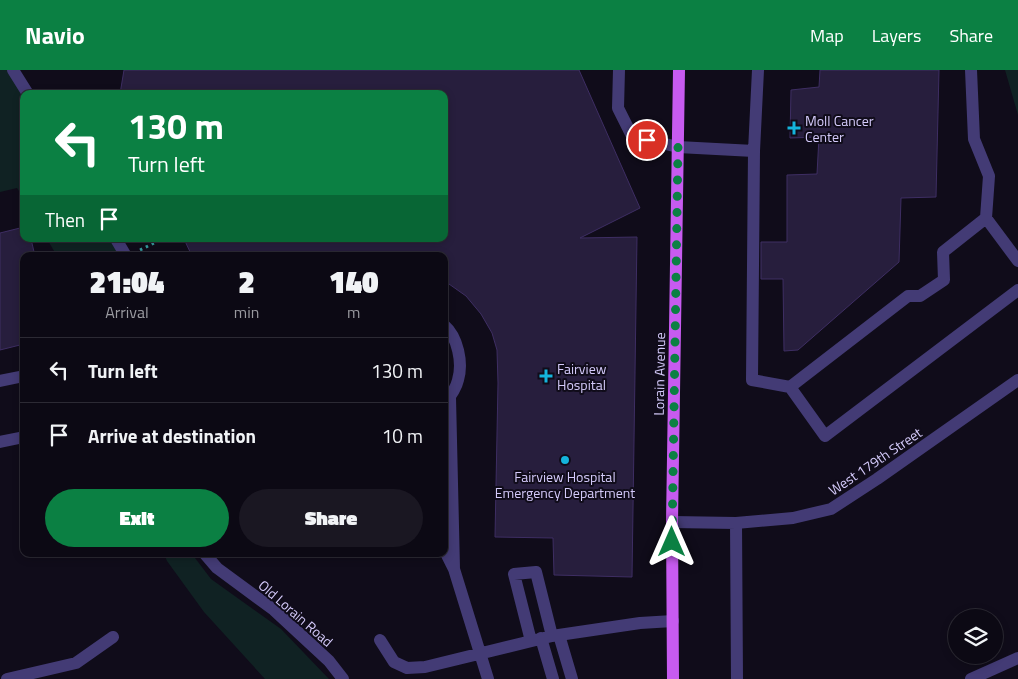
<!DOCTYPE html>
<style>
:root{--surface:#0c0914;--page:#1a1722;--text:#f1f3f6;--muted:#9a9aa0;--line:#2c2a34;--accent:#0b8043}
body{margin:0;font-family:"Titillium Web",sans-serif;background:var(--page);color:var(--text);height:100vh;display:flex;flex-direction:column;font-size:19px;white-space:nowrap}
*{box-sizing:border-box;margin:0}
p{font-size:16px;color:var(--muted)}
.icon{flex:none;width:28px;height:28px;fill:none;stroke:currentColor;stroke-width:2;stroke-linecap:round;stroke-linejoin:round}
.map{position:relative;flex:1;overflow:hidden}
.details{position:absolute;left:20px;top:182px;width:428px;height:305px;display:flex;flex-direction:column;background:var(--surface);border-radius:10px;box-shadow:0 2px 8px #0003,0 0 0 1px var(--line)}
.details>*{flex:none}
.guide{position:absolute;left:20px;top:20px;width:428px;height:152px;border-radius:10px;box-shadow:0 2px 8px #0003,0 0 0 1px var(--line);background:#0b8043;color:#fff;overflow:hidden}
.buttons{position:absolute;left:948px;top:539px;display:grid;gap:10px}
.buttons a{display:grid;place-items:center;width:55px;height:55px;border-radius:50%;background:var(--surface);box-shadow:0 2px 8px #0003,0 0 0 1px var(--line);font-size:25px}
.pin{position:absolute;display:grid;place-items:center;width:42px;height:42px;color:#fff;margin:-21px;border:2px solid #fff;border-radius:50%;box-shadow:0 1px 5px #0007}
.me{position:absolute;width:55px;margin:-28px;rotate:0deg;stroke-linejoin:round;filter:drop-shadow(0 0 4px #0008)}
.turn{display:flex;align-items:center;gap:18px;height:105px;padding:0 25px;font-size:22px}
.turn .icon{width:65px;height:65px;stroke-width:2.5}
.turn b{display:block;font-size:35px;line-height:42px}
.then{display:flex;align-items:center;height:48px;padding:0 25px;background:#0003;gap:10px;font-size:19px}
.eta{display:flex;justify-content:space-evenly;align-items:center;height:85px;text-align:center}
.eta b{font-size:30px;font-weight:800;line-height:35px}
.cta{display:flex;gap:10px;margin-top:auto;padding:10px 25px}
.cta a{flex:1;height:58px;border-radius:30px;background:var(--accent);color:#fff;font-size:20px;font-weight:800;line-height:58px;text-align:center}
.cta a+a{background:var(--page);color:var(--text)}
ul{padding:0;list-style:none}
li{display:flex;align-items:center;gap:15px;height:65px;padding:0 25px;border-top:1px solid var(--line)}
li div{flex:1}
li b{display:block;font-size:19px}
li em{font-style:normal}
header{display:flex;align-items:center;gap:30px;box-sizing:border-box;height:70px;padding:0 25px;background:var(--accent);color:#fff}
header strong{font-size:24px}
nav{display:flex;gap:28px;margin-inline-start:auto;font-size:18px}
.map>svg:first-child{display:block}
.green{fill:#102223}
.building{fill:#271e3d;stroke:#3e2e63}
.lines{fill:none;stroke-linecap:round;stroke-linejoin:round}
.path{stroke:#379da1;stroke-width:3;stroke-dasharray:2.5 4;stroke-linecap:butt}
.minor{stroke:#433b75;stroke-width:12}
.major{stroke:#c75bf0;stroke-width:12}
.route{stroke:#0b8043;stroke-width:9;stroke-dasharray:0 16.2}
.poi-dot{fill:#14b4dc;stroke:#100c1a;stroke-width:2}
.labels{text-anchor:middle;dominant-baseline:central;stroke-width:4;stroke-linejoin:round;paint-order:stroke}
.poi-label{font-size:14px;fill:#d4cafa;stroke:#100c1a;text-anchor:start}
.street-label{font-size:14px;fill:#d4cafa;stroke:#100c1a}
</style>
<header>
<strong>Navio</strong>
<nav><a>Map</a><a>Layers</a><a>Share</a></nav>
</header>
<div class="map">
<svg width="1018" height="609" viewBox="0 0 1018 609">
<rect width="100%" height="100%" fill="#100c1a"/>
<path class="green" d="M0,0H13L24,24V129L17,118L0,122Z
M1005,0H1018V45Z
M47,169H121L131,186H57Z
M164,484H192L211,509L281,559L329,609H265L204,542L167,491Z"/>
<path class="building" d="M124,0H579L640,138L580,168L637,167L632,507L554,505L553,468L495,467L498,313L497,280L492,263L481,244L466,226L449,214L444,211V186H192L184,169H444V24H120Z
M820,0H939L936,127L901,128L899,192L798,280L784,281L783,209H761V172H787V105L817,104L819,67L790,68L791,20L819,17Z
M24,157V169H31L35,186H24V274L0,280V163Z"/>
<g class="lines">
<path class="path" d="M140,180L162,169"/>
<path class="minor" d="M13,0L28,24
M619,0L618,38L632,66L678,77L754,81
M758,0L754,81L752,310L790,317L825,366L1018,220
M971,0L974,69L989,106L986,148L1018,191
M116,169L126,186
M444,255C458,267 463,293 458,310C456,319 450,327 444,334
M0,311L24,306
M790,317L908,226H920L944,210L943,182L986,148
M450,328L454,499
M0,372L24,367
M672,452L736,453L793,448L831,439L877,409L1018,310
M736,453L737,609
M444,479L454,499L488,609
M205,484L217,498L274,540L329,591L343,609
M559,565L572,609
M541,568L553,609
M380,570L394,592L407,598L425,597L552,566L640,553L673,551
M531,571L514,504L536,502L552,566
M7,609L76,593L113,567
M971,609L1018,588"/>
<path class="major" d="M673,609L672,452L679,0"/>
</g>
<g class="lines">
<path class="route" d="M647,70L678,77L672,472"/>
</g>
<g class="poi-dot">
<path d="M791.5 50.5h5v5h5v5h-5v5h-5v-5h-5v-5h5z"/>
<path d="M543.5 298.5h5v5h5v5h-5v5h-5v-5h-5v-5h5z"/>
<circle cx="565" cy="390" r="5"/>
</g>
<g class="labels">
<g class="poi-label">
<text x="805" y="50">Moll Cancer<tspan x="805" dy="16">Center</tspan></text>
<text x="557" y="298">Fairview<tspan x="557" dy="16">Hospital</tspan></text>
<text x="565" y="406" text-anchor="middle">Fairview Hospital<tspan x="565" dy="16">Emergency Department</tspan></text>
</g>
<g class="street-label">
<text transform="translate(659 304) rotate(-89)">Lorain Avenue</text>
<text transform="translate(875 391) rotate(-34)">West 179th Street</text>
<text transform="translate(296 543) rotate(41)">Old Lorain Road</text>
</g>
</g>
</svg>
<div class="buttons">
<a><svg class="icon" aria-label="layers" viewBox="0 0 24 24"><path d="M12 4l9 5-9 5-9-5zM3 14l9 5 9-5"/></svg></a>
</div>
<div class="pin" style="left:647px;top:70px;background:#d93025"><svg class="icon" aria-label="arrive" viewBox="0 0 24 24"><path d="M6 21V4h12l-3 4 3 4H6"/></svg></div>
<svg class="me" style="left:672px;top:472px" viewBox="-20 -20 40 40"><path d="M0-17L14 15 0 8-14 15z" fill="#0b8043" stroke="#fff" stroke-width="4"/></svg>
<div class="guide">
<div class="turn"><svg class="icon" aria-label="left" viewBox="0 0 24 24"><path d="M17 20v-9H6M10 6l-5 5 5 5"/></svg><div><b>130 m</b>Turn left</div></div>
<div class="then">Then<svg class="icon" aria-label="arrive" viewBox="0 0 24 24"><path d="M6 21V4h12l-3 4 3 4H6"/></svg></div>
</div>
<section class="details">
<div class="eta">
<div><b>21:04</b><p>Arrival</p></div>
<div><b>2</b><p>min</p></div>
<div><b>140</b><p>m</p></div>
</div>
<ul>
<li><svg class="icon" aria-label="left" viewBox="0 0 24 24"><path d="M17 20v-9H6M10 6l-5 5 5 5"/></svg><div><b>Turn left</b></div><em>130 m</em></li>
<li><svg class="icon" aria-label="arrive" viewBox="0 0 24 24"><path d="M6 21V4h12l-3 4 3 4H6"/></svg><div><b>Arrive at destination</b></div><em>10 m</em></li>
</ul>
<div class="cta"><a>Exit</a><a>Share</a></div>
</section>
</div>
